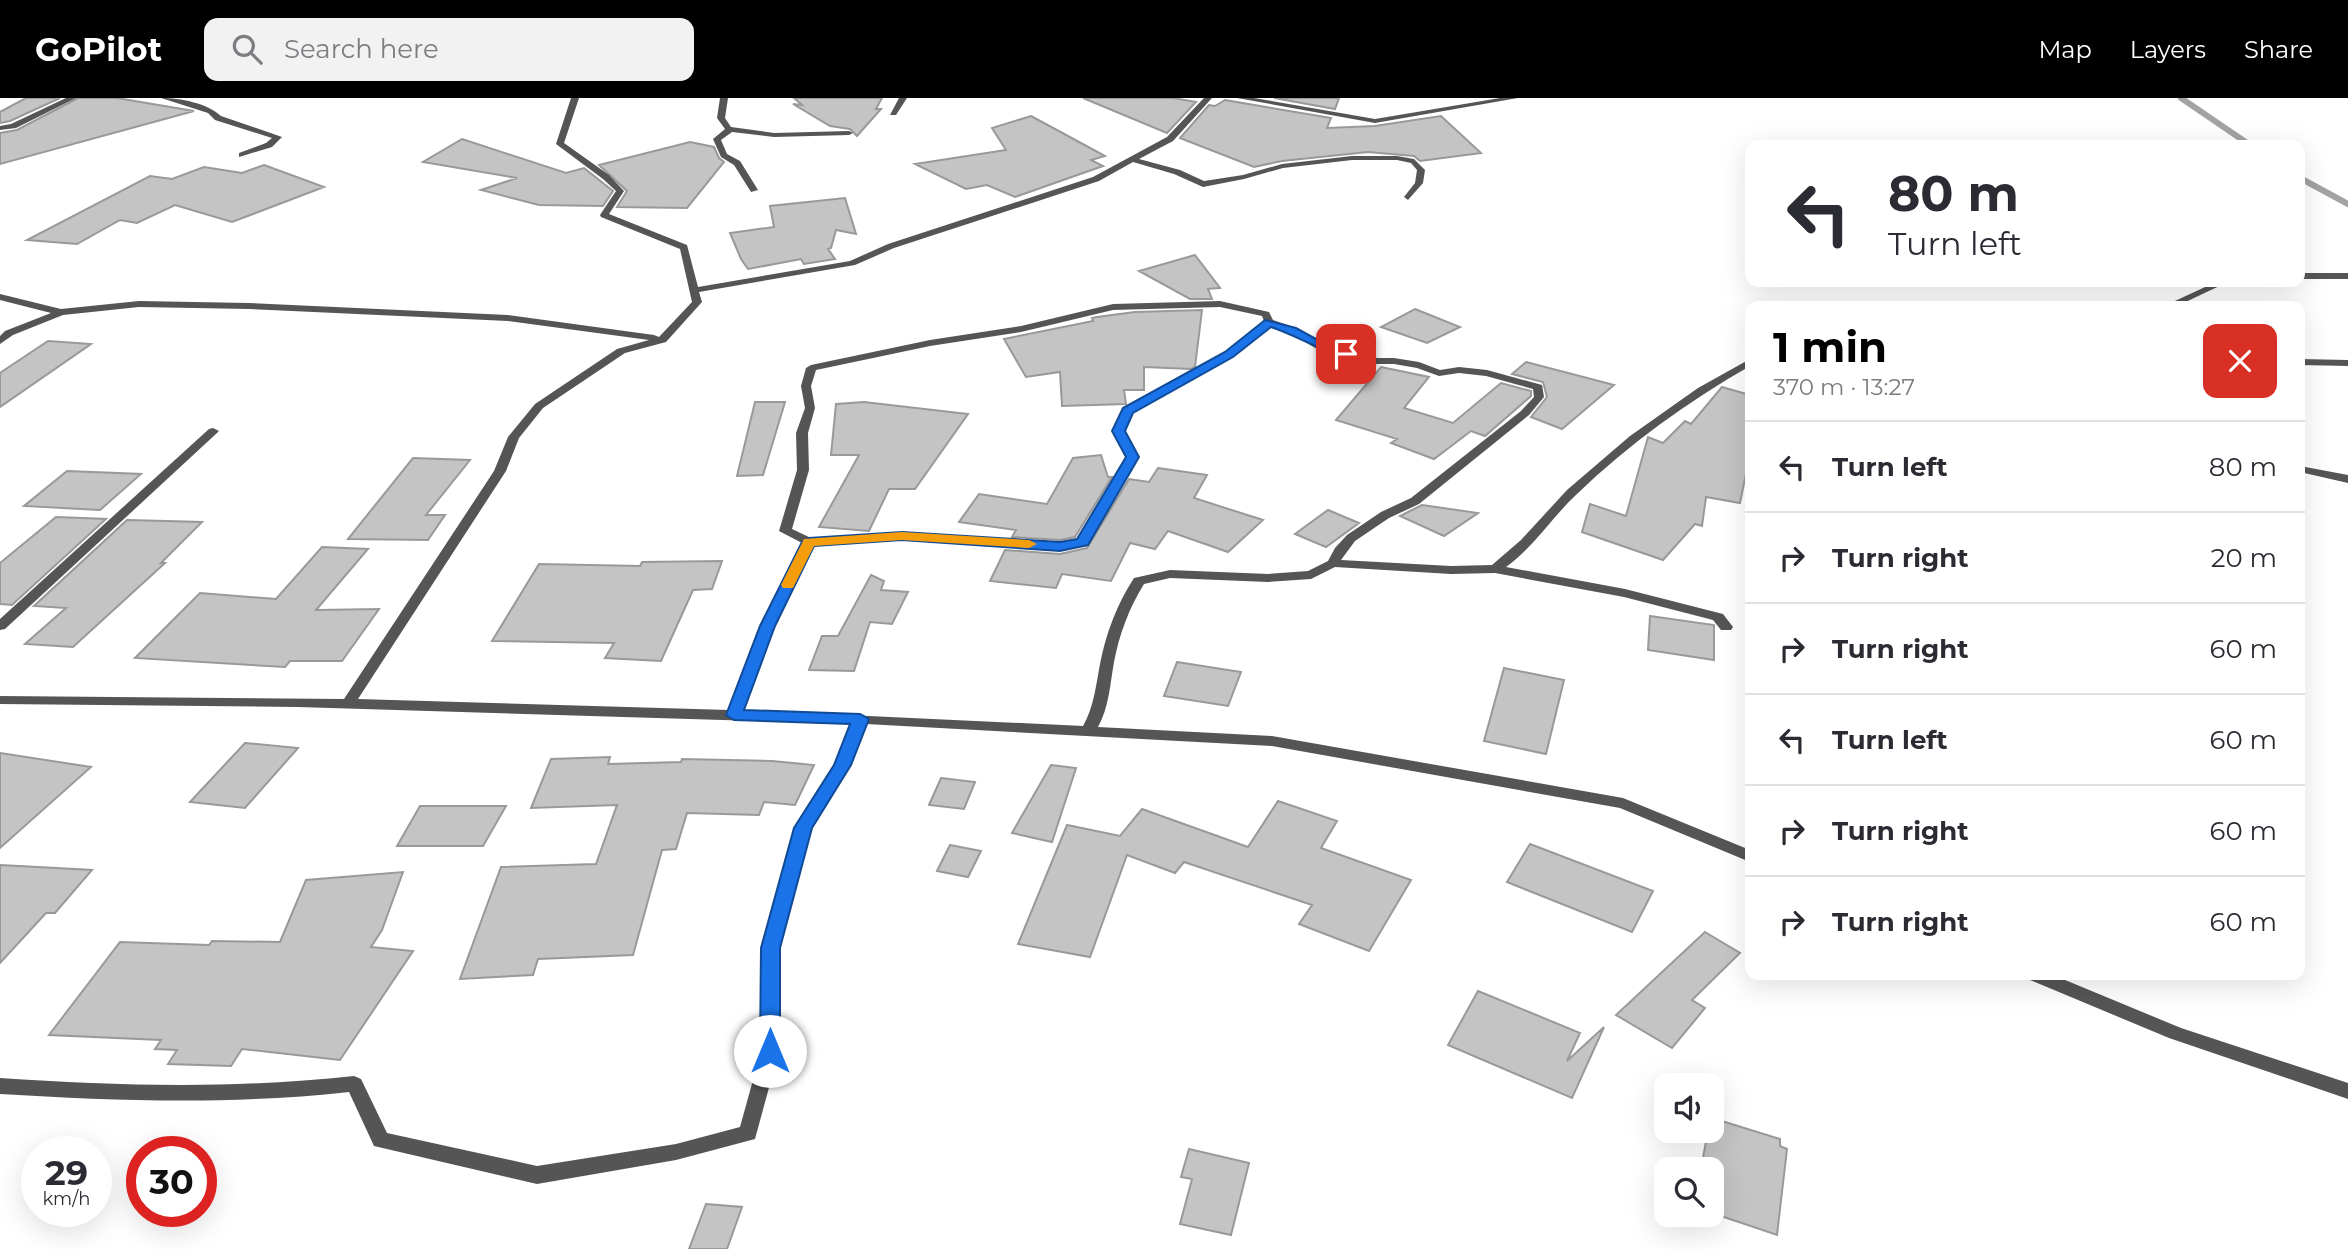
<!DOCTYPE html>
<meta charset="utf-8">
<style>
:root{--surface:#fff;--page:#f2f2f3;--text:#2b2b33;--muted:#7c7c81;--line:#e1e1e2;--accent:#000}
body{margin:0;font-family:Montserrat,sans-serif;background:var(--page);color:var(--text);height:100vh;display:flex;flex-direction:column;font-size:26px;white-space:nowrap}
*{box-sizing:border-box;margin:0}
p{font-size:23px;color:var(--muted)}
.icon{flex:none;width:38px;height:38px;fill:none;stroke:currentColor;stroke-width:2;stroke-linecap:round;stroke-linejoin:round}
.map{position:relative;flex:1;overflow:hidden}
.sheet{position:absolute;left:1745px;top:203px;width:560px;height:679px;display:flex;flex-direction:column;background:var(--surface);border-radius:14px;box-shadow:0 7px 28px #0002}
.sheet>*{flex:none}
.banner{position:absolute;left:1745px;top:42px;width:560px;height:147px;border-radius:14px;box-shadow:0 7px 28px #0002;background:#fff;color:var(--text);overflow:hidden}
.buttons{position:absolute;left:1654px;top:975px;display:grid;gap:14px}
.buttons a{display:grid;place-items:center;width:70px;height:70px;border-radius:14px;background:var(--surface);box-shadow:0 7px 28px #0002;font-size:35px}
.speed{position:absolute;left:21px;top:1038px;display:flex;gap:14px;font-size:35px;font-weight:700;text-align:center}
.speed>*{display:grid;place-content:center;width:91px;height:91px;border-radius:50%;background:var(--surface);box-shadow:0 7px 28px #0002;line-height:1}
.speed small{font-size:18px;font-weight:400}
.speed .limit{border:10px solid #d22;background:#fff;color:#111}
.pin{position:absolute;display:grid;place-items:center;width:60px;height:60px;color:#fff;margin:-30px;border-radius:14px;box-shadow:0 4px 10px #0006}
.me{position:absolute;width:77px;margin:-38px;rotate:0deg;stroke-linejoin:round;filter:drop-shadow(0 0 5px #0008)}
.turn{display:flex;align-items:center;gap:24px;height:147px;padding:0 28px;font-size:32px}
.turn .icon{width:91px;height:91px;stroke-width:2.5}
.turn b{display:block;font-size:49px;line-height:60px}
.round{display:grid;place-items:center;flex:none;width:74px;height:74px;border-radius:14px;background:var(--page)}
.overview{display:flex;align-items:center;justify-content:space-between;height:119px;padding:0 28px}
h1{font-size:42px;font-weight:700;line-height:52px;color:var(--accent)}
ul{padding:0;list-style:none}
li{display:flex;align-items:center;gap:21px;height:91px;padding:0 28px;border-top:2px solid var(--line)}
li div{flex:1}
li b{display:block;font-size:26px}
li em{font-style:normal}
header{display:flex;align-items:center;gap:42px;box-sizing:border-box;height:98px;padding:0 35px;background:var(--accent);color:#fff}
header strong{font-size:33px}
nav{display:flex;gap:38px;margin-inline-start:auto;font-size:24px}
.search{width:490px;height:63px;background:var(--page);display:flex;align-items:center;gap:18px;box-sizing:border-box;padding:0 24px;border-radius:14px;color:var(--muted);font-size:26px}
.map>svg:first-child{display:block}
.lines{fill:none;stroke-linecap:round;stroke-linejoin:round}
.stream{stroke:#a3a3a3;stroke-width:6}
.building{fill:#c4c4c4;stroke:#999;stroke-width:2}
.minor{fill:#555;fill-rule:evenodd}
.route{fill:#1a73e8;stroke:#114b97;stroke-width:2}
.slow{fill:#f59e0b}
</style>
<header>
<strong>GoPilot</strong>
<div class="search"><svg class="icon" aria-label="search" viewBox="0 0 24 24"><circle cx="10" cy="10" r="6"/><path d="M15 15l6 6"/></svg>Search here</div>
<nav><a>Map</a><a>Layers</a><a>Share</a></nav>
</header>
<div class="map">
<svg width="2348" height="1151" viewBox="0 0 2348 1151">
<rect width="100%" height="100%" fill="#fff"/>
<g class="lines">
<path class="stream" d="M2181,0L2250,47
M2300,80L2348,106"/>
</g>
<path class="building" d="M26,0H60L10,23L0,25V14Z
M78,0H117L194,13L0,66V35L17,32Z
M794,0H882L876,11H881L857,38L850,31L830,28L793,6L802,7Z
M1083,0H1173L1196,4L1167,35Z
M1274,0H1339L1335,11Z
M1225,2L1331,20L1327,30L1375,28L1441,18L1481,55L1420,63L1414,58L1368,54L1282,63L1254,69L1180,40L1209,7L1215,8Z
M1031,18L1105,58L1091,62L1103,68L1015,99L987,87L966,91L915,66L1006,52L992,30Z
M462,41L566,75L584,70L613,93L603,108L539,107L481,92L517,80L423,64Z
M690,44L714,49L719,60L724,64L687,110L617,109L627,93L599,67Z
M264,67L324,89L232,124L175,107L137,125L120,122L77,146L27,142L150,78L172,81L204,69L242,75Z
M845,100L856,136L836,132L831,150L828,151L835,161L804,166L801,161L748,171L741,161L730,135L774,129L770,108Z
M1195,157L1220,190L1208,191L1212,201H1190L1139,173Z
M1415,211L1460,229L1427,245L1381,229Z
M1202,212L1195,269L1191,271L1144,269V292H1124L1126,306L1062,308L1060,274L1026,279L1004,241L1093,223L1092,220L1097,219L1135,214Z
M48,243L91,246L0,309V275Z
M1526,264L1614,287L1562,331L1531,319L1547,299L1543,284L1512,276Z
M1381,269L1429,279L1404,310L1453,325L1501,285L1531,293V298L1485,338L1471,333L1434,361L1391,345L1397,341L1336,322Z
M1722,289L1750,297V356L1740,405L1706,399L1702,428L1695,426L1663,462L1582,434L1590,406L1626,418L1648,339L1663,345L1685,323L1691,326Z
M755,304H785L763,377L737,378Z
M864,304L968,316L915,391H889L869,433L819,429L859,357H831L836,306Z
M1101,357L1108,379H1112L1075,439L1060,442L1012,439L1016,432L959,424L979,396L1047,406L1073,360Z
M413,360L470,362L426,417H445L428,442L348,441Z
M1158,370L1207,377L1194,400L1263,422L1228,454L1168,433L1155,451L1130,445L1111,483L1062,476L1056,490L990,483L1005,452L1060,456L1087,450L1129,381L1149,384Z
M67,373L141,376L100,412L24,408Z
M1422,407L1478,415L1444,438L1400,418Z
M1328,412L1359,425L1326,449L1295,436Z
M56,419L106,421L12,507L0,506V465Z
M127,422L202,424L161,465H165L73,549L25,546L66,510L34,508Z
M322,449L368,451L316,512L379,511L342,563H290L285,569L135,560L200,495L276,501Z
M722,463L712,491L693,492L661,563L605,560L614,545L492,543L539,466L640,468L642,464Z
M871,477L884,483L881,492L908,494L892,526L870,524L854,573L809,572L822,538H838Z
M1650,518L1714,527V562L1648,552Z
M1177,564L1241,574L1228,608L1164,598Z
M1504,570L1564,582L1546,656L1484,643Z
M245,645L298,650L245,710L190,704Z
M0,655L91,669L0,750Z
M610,659L608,666L681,664L682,661L772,663L814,667L795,707L764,704L759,717L687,715L676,751L662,752L633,857L538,861L533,877L460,881L501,769L596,766L617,707L531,710L551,661Z
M1051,667L1076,670L1052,744L1012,735Z
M941,680L975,684L964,711L929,707Z
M1278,703L1337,723L1321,750L1411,782L1369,853L1299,826L1312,807L1184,764L1175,775L1127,757L1090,859L1018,846L1067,727L1120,738L1142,711L1248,749Z
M420,708H506L483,748H397Z
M1530,746L1653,793L1632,834L1507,784Z
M950,747L981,753L968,779L937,773Z
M0,767L92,772L55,815H46L0,865Z
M403,774L382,832L371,849L413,853L340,962L242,951L231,968L168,966L177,952L155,951L161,942L49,937L120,844L209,847L212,843L280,844L306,782Z
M1705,834L1740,855L1692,902L1705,910L1672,950L1616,917Z
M1478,893L1580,935L1567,963L1604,929L1572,1000L1448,947Z
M1712,1020L1780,1041V1048L1787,1051L1777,1137L1712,1115V1071H1701L1708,1032H1712Z
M1189,1051L1249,1065L1231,1137L1180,1126L1192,1081L1181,1079Z
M706,1106L742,1109L727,1151H689Z"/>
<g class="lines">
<path class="minor" d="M66,0H76L16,30L0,32V28L11,26Z
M161,0C180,0 207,5 221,18L282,39L272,49L239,59V55L266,45L272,40L215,22L208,15Z
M571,0H579L564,45L609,77L624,93L609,116L687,147L698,189L850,163L888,146L1093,79L1167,39L1204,0H1212L1173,43L1139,61L1180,72L1204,83L1243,77L1282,66L1352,58H1397L1414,61L1425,72L1423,85L1408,102L1404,99L1415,85L1417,72L1411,65L1397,62H1352L1283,70L1244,81L1203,89L1174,76L1133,64L1099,83L894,150L855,167L699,194L702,204L666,244L625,255L543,310L519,340L506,373L358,601L729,612L760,528L802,445L779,433L797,372L796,335L805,310L801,288L806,270L811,267L930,242L1021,228L1113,206L1220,203L1269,214L1273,222L1296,230L1325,247L1370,260H1394L1419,264L1440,272L1459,269L1487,272L1542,287L1544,299L1529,317L1419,406L1389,420L1355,443L1341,462L1451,468L1492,467L1521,442L1567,392L1630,338L1698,290L1750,261V268C1687,304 1629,346 1577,396C1552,419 1534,449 1506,469L1625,491L1723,516L1733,529L1731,532H1721L1713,522L1624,499L1495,475L1451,476L1335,469L1311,481L1268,484L1170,480L1144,486C1129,510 1119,537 1114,564C1110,587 1109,609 1098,629L1272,638L1623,700L1750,752V764L1620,710L1272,648L866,626L850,667L811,730L780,850L779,953L755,1041L676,1062L537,1086L374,1048L349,994C232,1007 117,1003 0,996V980C119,988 236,991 354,978L361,981L387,1035L537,1068L676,1046L740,1029L761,953L762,850L795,730L834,667L852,626L298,609L0,606V598L344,601L494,373L508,339L535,306L617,251L649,242L508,223L249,211L139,209L63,217L13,237L0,246V238L5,233L51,215L0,202V196L61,211L139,203L249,205L508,217L654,237L659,239L692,204L680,151L601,119L600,117L616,93L603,81L556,46ZM1220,209L1262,218L1264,223L1225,255L1124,311L1113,333L1127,359L1077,441L1060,445L902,434L811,440L792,431L809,372L808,335L815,310L811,288L816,272L930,248L1021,234L1113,212ZM1270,228L1288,234L1317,251L1370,266H1394L1417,270L1439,278L1459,275L1486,278L1533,291L1534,299L1521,313L1411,400L1381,414L1347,437L1335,450L1328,463L1308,473L1268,476L1170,472L1134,480C1117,506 1106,535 1100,566C1096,587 1094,609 1083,628L743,612L774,528L814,447L902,442L1060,453L1086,447L1139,359L1125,333L1133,315L1233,259Z
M720,0H728L725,20L731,29L774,35L849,33L853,35L849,37L774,39L732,34L721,42L727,56L740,63L758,92L751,94L734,67L721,59L713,41L725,31L717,20Z
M899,0H907L896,17H890Z
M1237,0H1254L1375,21L1500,0H1518L1375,25Z
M2300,175H2348V181H2300Z
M2216,184H2228L2177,208H2164Z
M2300,261L2348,262V268L2300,267Z
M213,330L219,333L217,335L5,531L0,532V521L209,331Z
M2300,368L2348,377V385L2300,374Z
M2027,877H2053L2181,930L2348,985V1001L2169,940L2030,882Z"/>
</g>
<path class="route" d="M1265,222L1296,230L1325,246L1352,256L1346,259C1318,252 1298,238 1271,229L1233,259L1133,315L1125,333L1139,359L1088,447L1060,453L902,442L814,448L775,528L744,612L860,616L869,621L851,667L812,730L780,850V953L777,959L770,961L763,959L760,953L761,850L794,730L834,667L850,626L734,622L726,617L760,528L802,444L809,440L902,434L1060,444L1077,441L1126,359L1112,333L1123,310L1225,254Z"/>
<path class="slow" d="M902,434L1029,442L1037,446L1029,450L902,442L814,448L793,490H783L781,487L804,441Z"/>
</svg>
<div class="buttons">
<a><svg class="icon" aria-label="sound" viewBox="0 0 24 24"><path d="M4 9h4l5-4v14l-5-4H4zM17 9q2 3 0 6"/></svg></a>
<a><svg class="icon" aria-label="search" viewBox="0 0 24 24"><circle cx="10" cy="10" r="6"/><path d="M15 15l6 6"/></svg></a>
</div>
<div class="speed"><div>29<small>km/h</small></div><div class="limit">30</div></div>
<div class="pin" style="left:1346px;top:256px;background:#d93025"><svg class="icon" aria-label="arrive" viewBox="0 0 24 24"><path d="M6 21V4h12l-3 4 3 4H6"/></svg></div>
<svg class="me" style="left:770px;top:953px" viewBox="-20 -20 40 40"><circle r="19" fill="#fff"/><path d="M0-13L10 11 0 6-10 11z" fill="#1a73e8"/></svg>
<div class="banner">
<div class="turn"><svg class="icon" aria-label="left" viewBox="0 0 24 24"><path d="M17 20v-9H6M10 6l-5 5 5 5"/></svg><div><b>80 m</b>Turn left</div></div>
</div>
<section class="sheet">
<div class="overview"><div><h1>1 min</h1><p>370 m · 13:27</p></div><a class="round" style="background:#d93025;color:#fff"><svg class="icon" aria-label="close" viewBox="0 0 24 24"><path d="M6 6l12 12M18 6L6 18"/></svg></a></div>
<ul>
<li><svg class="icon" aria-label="left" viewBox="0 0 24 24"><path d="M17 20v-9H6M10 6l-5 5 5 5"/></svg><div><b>Turn left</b></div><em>80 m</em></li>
<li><svg class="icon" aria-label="right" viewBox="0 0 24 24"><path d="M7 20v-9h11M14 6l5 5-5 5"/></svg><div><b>Turn right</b></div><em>20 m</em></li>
<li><svg class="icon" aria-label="right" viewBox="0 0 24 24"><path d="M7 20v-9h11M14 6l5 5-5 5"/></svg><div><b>Turn right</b></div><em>60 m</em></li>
<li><svg class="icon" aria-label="left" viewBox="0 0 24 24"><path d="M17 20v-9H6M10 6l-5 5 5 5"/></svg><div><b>Turn left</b></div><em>60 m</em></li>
<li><svg class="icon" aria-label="right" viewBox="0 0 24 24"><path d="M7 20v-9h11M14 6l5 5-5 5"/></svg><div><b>Turn right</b></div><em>60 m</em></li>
<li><svg class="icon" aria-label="right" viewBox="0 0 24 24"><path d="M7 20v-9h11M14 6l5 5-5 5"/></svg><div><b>Turn right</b></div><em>60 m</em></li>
</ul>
</section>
</div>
